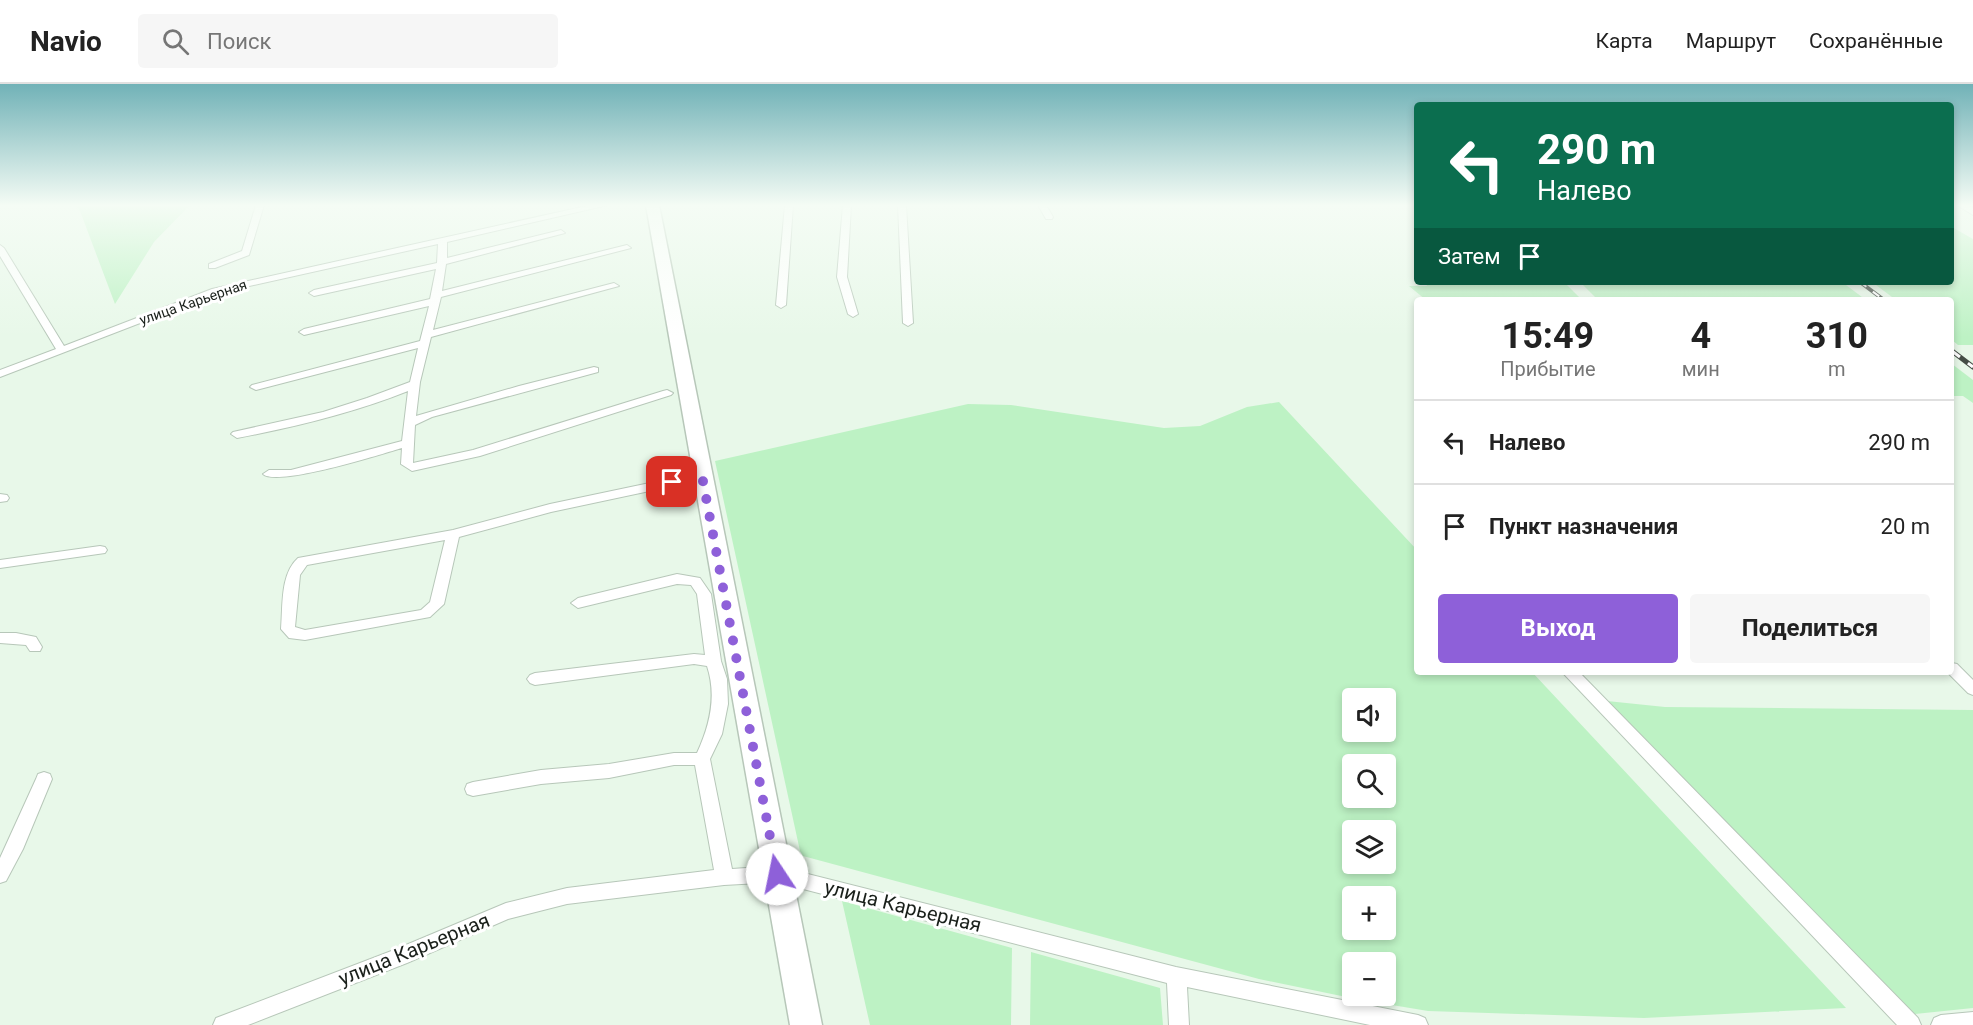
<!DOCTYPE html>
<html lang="ru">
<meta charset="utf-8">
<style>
:root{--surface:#fff;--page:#f6f6f6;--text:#222;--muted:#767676;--line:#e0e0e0;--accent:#8e60d9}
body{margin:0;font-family:Roboto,sans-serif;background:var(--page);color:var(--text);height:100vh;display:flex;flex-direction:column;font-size:22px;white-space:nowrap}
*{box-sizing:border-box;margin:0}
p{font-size:20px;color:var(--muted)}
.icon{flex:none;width:33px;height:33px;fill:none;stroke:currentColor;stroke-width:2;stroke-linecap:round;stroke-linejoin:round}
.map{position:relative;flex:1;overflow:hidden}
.sheet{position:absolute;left:1414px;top:213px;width:540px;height:378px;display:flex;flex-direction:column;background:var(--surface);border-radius:6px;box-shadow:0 3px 9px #0003}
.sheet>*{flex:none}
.hud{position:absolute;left:1414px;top:18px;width:540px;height:183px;border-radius:6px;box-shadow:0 3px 9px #0003;background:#0b6e4f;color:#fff;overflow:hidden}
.tools{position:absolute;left:1342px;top:604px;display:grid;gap:12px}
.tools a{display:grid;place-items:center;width:54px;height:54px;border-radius:6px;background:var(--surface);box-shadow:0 3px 9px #0003;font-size:30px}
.pin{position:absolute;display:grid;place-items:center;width:51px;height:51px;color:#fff;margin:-26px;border-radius:12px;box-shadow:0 3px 9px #0006}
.me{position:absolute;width:66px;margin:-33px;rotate:349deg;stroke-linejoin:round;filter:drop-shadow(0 0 4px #0008)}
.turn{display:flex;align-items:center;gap:21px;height:126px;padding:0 24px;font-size:27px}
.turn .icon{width:78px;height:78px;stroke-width:2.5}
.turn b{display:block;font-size:42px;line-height:51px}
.then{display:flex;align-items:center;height:57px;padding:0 24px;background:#0003;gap:12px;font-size:22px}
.eta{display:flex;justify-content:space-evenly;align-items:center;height:102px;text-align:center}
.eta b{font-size:36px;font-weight:700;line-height:42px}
.button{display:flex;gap:12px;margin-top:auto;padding:12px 24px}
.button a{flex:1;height:69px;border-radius:6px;background:var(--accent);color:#fff;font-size:24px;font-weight:700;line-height:69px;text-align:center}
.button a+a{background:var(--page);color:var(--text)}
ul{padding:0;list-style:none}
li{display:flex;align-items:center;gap:18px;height:84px;padding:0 24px;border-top:2px solid var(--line)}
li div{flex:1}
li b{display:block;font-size:22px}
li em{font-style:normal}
header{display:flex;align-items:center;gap:36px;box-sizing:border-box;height:84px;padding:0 30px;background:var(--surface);border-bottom:2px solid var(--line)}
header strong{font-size:28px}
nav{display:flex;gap:33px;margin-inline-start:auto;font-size:21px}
.search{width:420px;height:54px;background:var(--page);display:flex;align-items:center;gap:15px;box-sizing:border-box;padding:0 21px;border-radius:6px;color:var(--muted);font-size:22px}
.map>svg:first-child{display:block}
.green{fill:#bdf2c4;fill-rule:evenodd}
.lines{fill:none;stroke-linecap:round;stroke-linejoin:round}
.street-casing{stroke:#b7c7b9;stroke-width:2}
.primary-casing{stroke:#b7c7b9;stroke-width:3}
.street{fill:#fff;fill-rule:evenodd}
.primary{fill:#fff;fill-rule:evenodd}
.rail-far1-casing{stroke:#454d46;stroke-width:4}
.rail-casing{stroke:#454d46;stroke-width:5}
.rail-far1{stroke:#fff;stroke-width:2;stroke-dasharray:8;stroke-linecap:butt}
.rail{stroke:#fff;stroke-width:3;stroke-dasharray:10;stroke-linecap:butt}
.route{stroke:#8e60d9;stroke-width:10;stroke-dasharray:0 18}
.labels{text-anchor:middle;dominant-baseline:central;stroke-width:6;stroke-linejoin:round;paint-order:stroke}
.far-street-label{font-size:14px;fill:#1a201b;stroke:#fff}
.near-street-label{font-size:20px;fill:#1a201b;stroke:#fff}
</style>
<header>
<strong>Navio</strong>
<div class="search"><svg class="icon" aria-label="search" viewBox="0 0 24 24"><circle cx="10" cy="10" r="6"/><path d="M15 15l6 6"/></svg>Поиск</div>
<nav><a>Карта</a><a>Маршрут</a><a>Сохранённые</a></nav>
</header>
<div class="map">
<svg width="1973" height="941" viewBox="0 0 1973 941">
<rect width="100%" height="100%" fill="#e8f8e9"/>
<path class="green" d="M75,121H190L154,158L115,220L80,127Z
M1952,143L1973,155V261H1958L1952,256V216H1896L1872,198H1952Z
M1425,198H1564L1582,216H1426L1409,202H1427Z
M1580,198H1842L1866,216H1598Z
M1952,280L1973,296V319L1963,312H1952Z
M1279,318L1417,466L1418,588H1532L1846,924L1644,934L1428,927L1356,915L1259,895L803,772L800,767L715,377L968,320L1011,321L1164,344L1200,342L1247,323ZM1353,615H1386V648H1353ZM1353,681H1386V714H1353ZM1353,747H1386V780H1353ZM1353,813H1386V846H1353ZM1353,879H1386V912H1353Z
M1607,617L1665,623L1973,626V924L1915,930Z
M842,817L1012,864L1011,941H870Z
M1031,868L1160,904L1163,941H1030Z"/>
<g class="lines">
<g class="street-casing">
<path id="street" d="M256,121H264L249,171L215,184H209V180L242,167Z
M591,121H608L447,158V174L561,146L565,149L446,180L442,207L627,161L631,164L441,213L433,246L614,199L619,202L431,253L420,298L416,332L519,302L594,283L598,284V288L432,333L415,341L413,379L473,366L663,307L667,306L673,309L671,311L480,372L412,387L401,380L402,364C379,371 277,403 263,390L269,386H291L402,357L408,307C353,329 295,343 237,354L231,350L233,348L323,328L367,314L410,298L418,264L256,306L250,303L252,301L420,257L429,222L304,251L299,248L304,245L430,215L436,185L314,212L309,209L314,206L437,179L438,160L218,209L0,293V286L56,265L0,172V161L4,164L64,262L212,205Z
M785,121H793L786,221L781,224L776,221Z
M843,121H851L847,193L858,230L853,233L848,230L837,193Z
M898,121H906L913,239L908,242L903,239Z
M1038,121H1046L1053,133L1052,135H1046Z
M1957,121H1968L1973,124V131Z
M702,388L708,392L706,395L551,428L459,453L444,520L430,533L305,556L289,554L281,545C283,522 280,490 298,474L453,446L550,420ZM445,456L430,518L421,526L305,546L295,543L300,491L307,481Z
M0,410L7,411L9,414L7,417L0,418Z
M100,462L105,463L107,466L105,469L0,484V476Z
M677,490L700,494L711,510L721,577L727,595L728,620L722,650L710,675L732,785L776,782L1176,883L1418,931L1425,934L1428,941H1370L1187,903L1189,941H1169L1167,899L776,798L724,801L567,820L508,835L407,879L248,941H213L216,934L394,866L506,819L567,804L714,786L695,681H674L609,694L541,700L473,712L467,710L465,705L467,700L473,698L541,686L609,680L674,669H697C710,641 717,612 707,582L694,580L535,601L530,599L527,595L530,591L535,589L694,570L705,571L697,510L691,501L677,500L578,524L571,519L578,514Z
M0,549H16L36,553L42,563L40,567H30L26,561L0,559Z
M1952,579L1957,580L1973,596V611L1968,609L1947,588H1952Z
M1562,588H1579L1918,934L1921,941H1897Z
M44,688L50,690L52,695L23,765L6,797L0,799V774L36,695L38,690Z
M1973,928V941H1931L1934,934L1941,931Z"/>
</g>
<g class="primary-casing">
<path id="primary" d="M646,121H659L822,941H790Z"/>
</g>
<use href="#street" class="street"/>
<use href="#primary" class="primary"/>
<g class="rail-far1-casing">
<path id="rail-far1" d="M1860,198L1884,216"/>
</g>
<g class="rail-casing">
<path id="rail" d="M1952,267L1973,283"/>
</g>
<use href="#rail-far1" class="rail-far1"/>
<use href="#rail" class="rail"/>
</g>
<linearGradient id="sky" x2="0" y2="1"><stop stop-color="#71b2b7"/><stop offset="0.48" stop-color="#f5fcf5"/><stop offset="1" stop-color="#f5fcf5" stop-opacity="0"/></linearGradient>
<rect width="1973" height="253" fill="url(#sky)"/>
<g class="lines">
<path class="route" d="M672,398L702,392L777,790"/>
</g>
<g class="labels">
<g class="far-street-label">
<text transform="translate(193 218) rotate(-19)">улица Карьерная</text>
</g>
<g class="near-street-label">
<text transform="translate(903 822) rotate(14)">улица Карьерная</text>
<text transform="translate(414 865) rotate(-22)">улица Карьерная</text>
</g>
</g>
</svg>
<div class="tools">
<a><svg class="icon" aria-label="sound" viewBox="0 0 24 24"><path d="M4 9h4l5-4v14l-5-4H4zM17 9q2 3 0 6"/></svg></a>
<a><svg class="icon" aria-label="search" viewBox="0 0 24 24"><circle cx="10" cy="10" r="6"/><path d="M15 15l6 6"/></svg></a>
<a><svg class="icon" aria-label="layers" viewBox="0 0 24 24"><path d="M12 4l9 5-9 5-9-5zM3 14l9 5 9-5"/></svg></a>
<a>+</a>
<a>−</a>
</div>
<div class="pin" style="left:672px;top:398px;background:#d93025"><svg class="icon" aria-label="arrive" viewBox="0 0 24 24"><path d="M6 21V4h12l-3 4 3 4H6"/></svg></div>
<svg class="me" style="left:777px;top:790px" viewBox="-20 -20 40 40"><circle r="19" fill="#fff"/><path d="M0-13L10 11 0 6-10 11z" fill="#8e60d9"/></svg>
<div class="hud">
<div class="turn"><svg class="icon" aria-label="left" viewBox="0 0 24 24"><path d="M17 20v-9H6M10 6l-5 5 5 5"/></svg><div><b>290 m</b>Налево</div></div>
<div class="then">Затем<svg class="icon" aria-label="arrive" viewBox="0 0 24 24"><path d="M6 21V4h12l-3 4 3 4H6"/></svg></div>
</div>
<section class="sheet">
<div class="eta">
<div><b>15:49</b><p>Прибытие</p></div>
<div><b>4</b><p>мин</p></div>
<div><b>310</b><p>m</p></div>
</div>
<ul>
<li><svg class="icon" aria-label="left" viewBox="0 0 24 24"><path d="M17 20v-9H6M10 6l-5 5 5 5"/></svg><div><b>Налево</b></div><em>290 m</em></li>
<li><svg class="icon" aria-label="arrive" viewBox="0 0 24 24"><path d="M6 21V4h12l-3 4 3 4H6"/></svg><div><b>Пункт назначения</b></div><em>20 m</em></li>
</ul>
<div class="button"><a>Выход</a><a>Поделиться</a></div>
</section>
</div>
